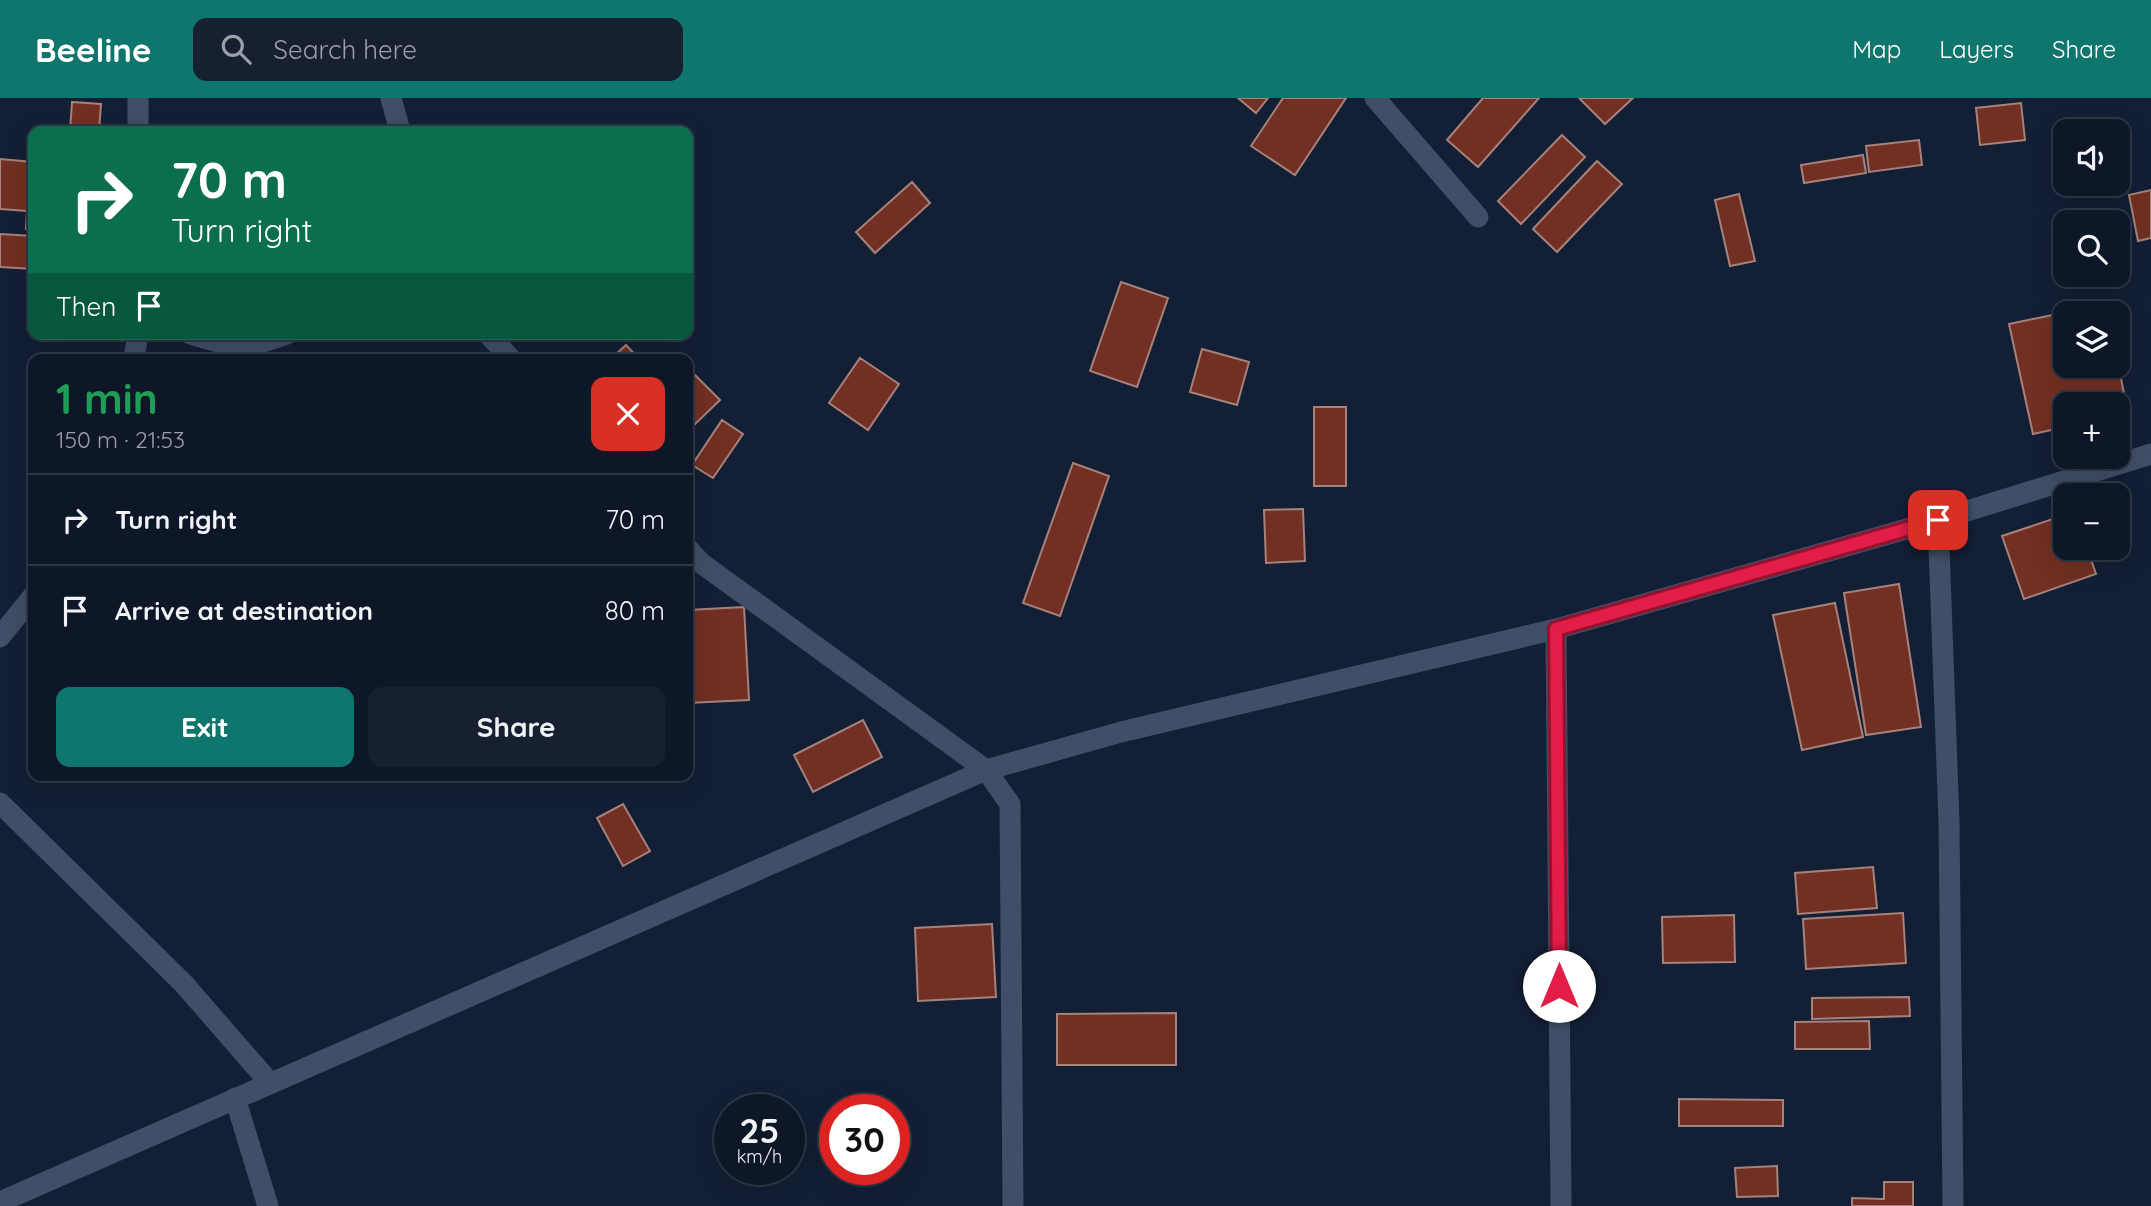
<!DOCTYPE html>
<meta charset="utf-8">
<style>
:root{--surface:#0e1728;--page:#172030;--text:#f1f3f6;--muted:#9b9fa8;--line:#2e3645;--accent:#0f766e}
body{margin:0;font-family:Quicksand,sans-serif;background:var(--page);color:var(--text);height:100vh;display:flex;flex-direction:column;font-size:26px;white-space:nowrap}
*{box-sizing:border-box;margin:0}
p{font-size:23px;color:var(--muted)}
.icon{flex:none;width:38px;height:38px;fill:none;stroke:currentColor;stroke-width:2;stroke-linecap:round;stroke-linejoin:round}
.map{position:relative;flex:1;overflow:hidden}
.drawer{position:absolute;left:28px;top:256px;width:665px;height:427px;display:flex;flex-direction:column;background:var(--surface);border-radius:14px;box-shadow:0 7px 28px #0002,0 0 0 2px var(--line)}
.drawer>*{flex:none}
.top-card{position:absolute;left:28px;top:28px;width:665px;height:214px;border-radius:14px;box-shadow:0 7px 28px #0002,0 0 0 2px var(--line);background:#0b6e4f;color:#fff;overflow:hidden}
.buttons{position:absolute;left:2053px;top:21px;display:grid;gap:14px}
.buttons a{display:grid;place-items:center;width:77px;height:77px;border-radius:14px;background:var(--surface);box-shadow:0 7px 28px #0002,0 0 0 2px var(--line);font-size:35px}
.speed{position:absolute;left:714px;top:996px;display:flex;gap:14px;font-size:35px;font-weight:700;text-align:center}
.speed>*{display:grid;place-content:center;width:91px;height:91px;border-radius:50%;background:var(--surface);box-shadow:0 7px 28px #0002,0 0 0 2px var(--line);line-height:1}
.speed small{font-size:18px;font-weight:400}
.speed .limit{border:10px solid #d22;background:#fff;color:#111}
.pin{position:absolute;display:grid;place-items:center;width:60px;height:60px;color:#fff;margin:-30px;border-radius:14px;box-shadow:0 4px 10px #0006}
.me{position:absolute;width:77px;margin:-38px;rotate:0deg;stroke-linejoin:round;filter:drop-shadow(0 0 5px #0008)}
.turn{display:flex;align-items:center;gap:24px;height:147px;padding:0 28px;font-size:32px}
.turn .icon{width:91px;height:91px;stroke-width:2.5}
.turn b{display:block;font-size:49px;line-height:60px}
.then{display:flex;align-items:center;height:66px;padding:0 28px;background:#0003;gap:14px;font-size:26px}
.round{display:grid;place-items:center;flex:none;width:74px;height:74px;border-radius:14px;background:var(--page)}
.head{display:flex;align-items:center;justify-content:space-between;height:119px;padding:0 28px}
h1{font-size:42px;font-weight:800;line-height:52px;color:#1e9e55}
.cta{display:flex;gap:14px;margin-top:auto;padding:14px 28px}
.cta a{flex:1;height:80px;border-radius:14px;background:var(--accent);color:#fff;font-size:28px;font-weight:800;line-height:80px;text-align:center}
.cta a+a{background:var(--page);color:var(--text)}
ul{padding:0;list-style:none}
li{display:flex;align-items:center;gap:21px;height:91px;padding:0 28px;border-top:2px solid var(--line)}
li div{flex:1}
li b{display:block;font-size:26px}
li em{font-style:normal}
header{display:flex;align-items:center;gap:42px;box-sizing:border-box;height:98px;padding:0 35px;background:var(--accent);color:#fff}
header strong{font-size:33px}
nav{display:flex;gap:38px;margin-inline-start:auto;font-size:24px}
.search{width:490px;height:63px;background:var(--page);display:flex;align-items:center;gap:18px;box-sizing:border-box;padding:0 24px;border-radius:14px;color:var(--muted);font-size:26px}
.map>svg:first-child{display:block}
.building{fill:#713023;stroke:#a6827b;stroke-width:2}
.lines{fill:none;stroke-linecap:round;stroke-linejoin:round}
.street{stroke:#404e67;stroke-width:21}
.route-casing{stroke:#92132f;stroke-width:18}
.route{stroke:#e11d48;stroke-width:12}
</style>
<header>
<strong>Beeline</strong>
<div class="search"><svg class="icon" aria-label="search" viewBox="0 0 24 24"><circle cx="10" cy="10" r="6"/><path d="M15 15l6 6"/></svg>Search here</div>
<nav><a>Map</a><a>Layers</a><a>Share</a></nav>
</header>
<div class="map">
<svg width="2151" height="1108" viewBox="0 0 2151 1108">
<rect width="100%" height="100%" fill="#131f35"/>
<path class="building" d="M1238,0H1268L1256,15Z
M1283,0H1346L1295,77L1251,48Z
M1483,0H1539L1478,69L1447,42Z
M1579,0H1633L1605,26Z
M72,4L101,6L99,33H70Z
M2021,5L2025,42L1980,47L1976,10Z
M1562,37L1585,59L1521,126L1498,103Z
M1919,42L1922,67L1869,74L1866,48Z
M1863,57L1866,75L1804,85L1801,67Z
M0,61L33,64V132L26,131L27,113L0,111Z
M1597,63L1622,86L1557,154L1533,131Z
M912,84L930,105L875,155L856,134Z
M2151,92V140L2138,143L2129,97Z
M1739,96L1755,163L1730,168L1715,102Z
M0,136L33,138V171L0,169Z
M1121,184L1168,200L1137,289L1090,273Z
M2105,206L2107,215H2065V268H2118V265L2128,316L2118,318V306H2065V329L2033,336L2009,226Z
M626,247L639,261H611Z
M1202,251L1249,264L1237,307L1190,294Z
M860,260L899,286L868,332L829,305Z
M689,271L720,302L688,333V272Z
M1314,309H1346V388H1314Z
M722,322L743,336L713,380L692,367Z
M1073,365L1109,378L1060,518L1023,505Z
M1303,411L1305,463L1266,465L1264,412Z
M2065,417V450H2087L2096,476L2024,501L2002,438Z
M1899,486L1921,629L1866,637L1844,495Z
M1835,505L1863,639L1802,652L1773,517Z
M744,509L749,602L688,605V512Z
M863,622L882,659L813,694L794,657Z
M623,706L650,753L623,768L597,720Z
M1873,769L1877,810L1798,816L1795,775Z
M1903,815L1906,865L1806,871L1803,821Z
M1734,817L1735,864L1663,865L1662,819Z
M992,826L996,899L918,903L915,830Z
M1909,899L1910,918L1812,921V900Z
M1176,915V967H1057V916Z
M1869,923L1870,951H1795V924Z
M1679,1001L1783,1002V1028H1679Z
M1777,1068L1778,1098L1737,1099L1735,1070Z
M1884,1084H1913V1108H1852V1100L1884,1101Z"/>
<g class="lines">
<path class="street" d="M138,0V33
M391,0L400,33
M1375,0L1478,119
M190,236L242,251L287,236
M488,236L511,261
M134,261L138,236
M1938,422L1949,723L1953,1108
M688,451L701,465L986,672L1121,634L1556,531L1938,422L2151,356
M1556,531L1561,1108
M0,539L33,498
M0,705L183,885L270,985
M235,1000L268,1108
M0,1104L986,672L1010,706L1013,1108"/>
</g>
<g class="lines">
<g class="route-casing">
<path id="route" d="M1559,888L1556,531L1938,422"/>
</g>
<use href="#route" class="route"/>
</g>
</svg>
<div class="buttons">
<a><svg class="icon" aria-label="sound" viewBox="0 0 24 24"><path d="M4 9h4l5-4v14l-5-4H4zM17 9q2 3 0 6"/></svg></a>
<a><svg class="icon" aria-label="search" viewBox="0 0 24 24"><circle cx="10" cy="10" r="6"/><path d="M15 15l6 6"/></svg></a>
<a><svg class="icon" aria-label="layers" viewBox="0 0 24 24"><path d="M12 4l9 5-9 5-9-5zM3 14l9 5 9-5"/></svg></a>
<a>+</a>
<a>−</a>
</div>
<div class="speed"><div>25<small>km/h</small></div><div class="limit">30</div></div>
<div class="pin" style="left:1938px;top:422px;background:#d93025"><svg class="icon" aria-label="arrive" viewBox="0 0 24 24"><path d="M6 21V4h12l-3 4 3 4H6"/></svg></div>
<svg class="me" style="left:1559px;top:888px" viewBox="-20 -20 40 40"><circle r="19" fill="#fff"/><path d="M0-13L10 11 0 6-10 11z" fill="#e11d48"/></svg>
<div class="top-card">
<div class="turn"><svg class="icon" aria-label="right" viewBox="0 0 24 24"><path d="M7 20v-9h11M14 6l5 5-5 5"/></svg><div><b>70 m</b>Turn right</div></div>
<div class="then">Then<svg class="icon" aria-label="arrive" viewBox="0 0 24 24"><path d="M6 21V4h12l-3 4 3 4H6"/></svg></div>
</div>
<section class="drawer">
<div class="head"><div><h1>1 min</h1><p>150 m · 21:53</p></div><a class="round" style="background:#d93025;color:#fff"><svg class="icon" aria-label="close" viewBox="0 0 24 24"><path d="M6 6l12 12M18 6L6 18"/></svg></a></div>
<ul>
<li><svg class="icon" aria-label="right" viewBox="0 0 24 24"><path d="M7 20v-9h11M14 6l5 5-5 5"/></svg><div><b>Turn right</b></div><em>70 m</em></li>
<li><svg class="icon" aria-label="arrive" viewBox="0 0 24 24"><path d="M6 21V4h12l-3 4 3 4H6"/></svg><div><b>Arrive at destination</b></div><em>80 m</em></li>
</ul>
<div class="cta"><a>Exit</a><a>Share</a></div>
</section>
</div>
